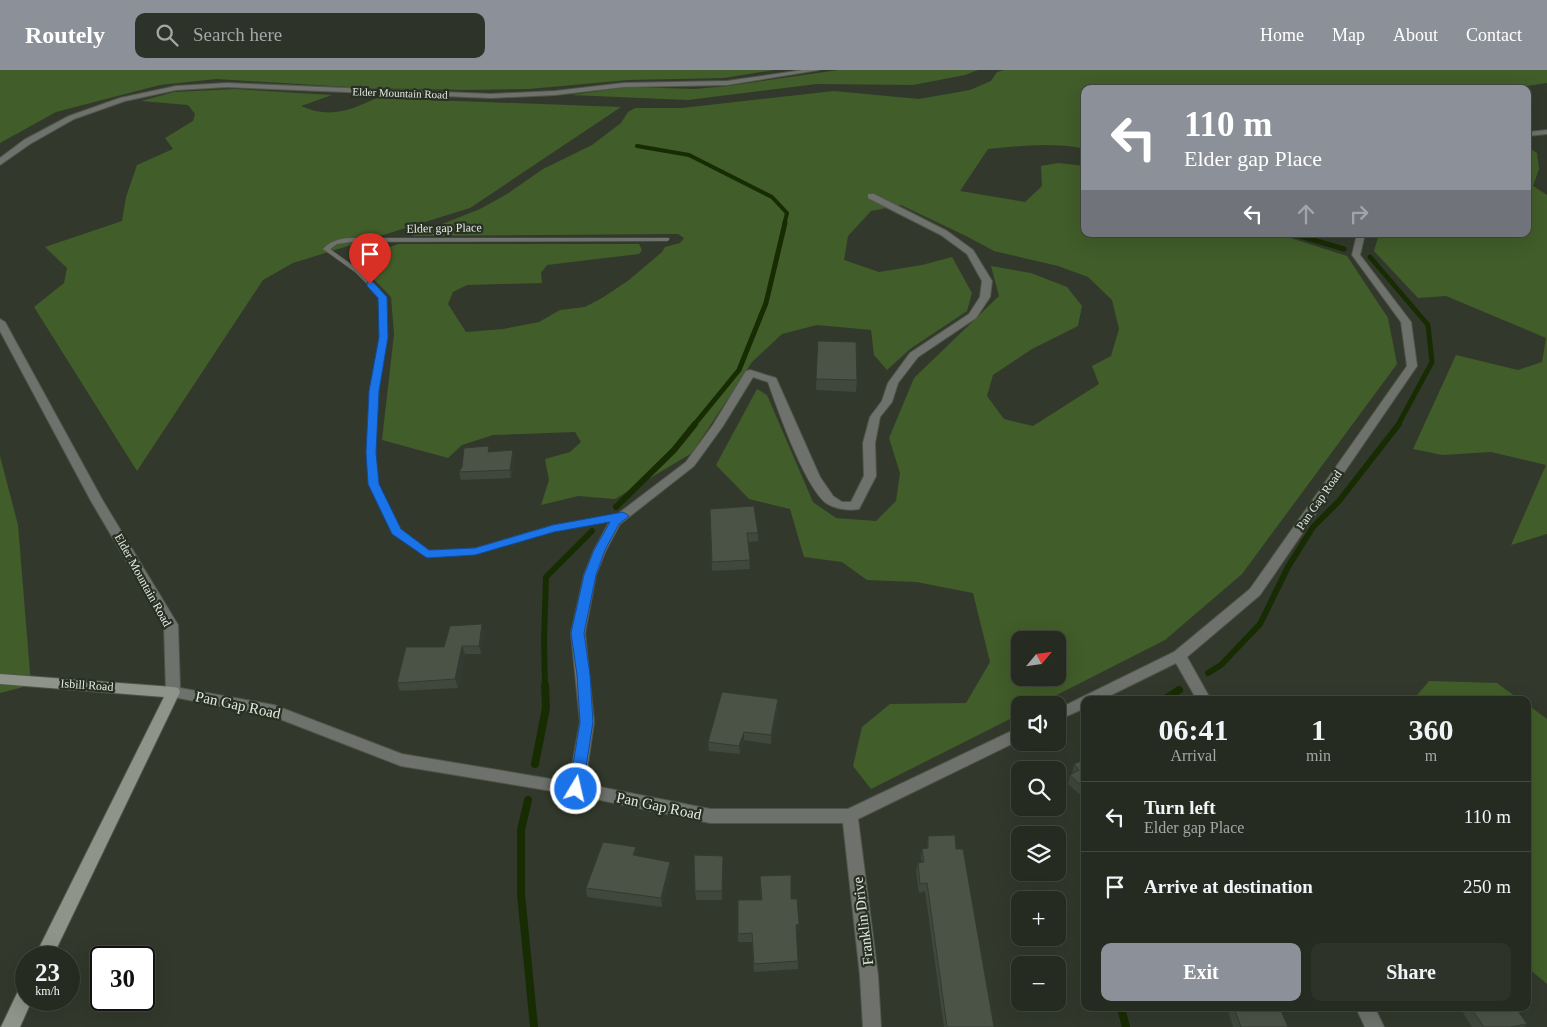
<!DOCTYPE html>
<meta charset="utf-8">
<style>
:root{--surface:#262b21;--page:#2e332a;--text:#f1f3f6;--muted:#a4a7a5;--line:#42473f;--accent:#8c9099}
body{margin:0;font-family:Georgia,serif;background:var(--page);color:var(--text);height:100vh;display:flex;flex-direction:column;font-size:19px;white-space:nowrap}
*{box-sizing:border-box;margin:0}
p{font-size:16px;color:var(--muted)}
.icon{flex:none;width:28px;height:28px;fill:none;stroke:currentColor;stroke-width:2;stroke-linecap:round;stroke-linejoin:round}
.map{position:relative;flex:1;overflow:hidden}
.drawer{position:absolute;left:1081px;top:626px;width:450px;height:315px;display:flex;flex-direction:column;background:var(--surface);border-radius:10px;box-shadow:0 5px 20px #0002,0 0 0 1px var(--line)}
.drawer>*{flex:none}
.top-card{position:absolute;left:1081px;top:15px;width:450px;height:152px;border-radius:10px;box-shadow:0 5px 20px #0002,0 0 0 1px var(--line);background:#8c9099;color:#fff;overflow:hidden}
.needle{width:32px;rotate:61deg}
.controls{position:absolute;left:1011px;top:561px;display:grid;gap:10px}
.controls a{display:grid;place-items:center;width:55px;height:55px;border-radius:10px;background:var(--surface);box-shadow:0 5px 20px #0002,0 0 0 1px var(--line);font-size:25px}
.speed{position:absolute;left:15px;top:876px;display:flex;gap:10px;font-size:25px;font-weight:700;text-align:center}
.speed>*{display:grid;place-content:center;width:65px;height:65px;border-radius:50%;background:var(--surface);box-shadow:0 5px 20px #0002,0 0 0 1px var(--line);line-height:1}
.speed small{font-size:12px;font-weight:400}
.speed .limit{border:2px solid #111;border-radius:8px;background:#fff;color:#111}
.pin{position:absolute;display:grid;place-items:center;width:42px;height:42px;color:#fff;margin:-51px -21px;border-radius:50% 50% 50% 0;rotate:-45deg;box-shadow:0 0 5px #0007}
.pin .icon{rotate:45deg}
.me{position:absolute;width:55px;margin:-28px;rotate:9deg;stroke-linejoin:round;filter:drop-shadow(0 0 4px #0008)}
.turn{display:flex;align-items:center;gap:18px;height:105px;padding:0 20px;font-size:22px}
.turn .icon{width:65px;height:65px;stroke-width:2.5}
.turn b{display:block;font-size:35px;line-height:42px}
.lanes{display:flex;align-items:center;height:48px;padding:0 20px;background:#0003;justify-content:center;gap:25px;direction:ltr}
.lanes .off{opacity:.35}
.eta{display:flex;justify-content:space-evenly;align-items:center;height:85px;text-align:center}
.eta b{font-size:30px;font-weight:600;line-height:35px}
.primary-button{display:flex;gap:10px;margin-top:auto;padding:10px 20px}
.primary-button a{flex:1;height:58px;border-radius:10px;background:var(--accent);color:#fff;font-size:20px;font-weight:600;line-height:58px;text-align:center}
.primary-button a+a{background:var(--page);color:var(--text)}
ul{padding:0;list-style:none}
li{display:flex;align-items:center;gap:15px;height:70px;padding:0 20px;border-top:1px solid var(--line)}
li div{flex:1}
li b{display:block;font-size:19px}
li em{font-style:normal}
header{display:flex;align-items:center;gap:30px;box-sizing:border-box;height:70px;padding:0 25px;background:var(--accent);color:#fff}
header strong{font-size:24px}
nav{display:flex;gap:28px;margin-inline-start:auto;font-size:18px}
.search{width:350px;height:45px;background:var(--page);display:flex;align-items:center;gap:12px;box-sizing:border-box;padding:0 18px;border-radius:10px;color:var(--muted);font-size:19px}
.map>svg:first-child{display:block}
.green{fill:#415d29;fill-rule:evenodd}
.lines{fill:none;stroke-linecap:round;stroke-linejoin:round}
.stream-far3{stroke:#182c03;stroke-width:4}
.stream-far2{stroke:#182c03;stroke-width:5}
.stream-far1{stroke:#182c03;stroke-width:6}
.stream{stroke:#182c03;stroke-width:8}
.lane-casing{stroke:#4f5549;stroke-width:1}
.street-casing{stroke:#4f5549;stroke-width:2}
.secondary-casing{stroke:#4f5549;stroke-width:2}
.lane{fill:#6f726c;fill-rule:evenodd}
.street{fill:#6f726c;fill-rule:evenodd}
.secondary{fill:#8e9489;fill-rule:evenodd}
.wall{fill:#40473c}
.shaded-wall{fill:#343a31}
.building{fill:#4b5346;stroke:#343a31}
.route{fill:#1a73e8;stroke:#114b97}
.labels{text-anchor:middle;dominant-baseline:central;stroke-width:4.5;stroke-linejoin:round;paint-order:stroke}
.far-street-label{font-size:11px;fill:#e5eae2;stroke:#282f23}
.street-label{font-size:12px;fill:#e5eae2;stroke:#282f23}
.near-street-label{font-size:15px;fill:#e5eae2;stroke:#282f23}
</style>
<header>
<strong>Routely</strong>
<div class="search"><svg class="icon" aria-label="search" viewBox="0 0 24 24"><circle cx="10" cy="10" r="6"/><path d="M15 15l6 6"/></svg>Search here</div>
<nav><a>Home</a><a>Map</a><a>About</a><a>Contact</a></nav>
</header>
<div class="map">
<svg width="1547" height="957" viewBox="0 0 1547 957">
<rect width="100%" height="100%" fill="#32392c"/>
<path class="green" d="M0,0H774L724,8L628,10L529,19L465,20L365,18L216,9L160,15L56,42L0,73Z
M838,0H978L965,5L913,15L817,14L688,30L571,25L629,17L695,19L728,16Z
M1004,0H1547V13L1508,19H1085V79C1054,72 1020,76 988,79L960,121L1025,132L1042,116L1041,96L1058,93L1085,96V164H1278L1347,186L1388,248L1397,294L1242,504L1165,570L1037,635H1020V644L871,719L853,696L862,657L890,634L966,633L990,592L973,523L916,512L867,510L842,492L804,487L790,439L749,429L716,395L757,319L767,325L813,432L836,448L876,451L896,431L900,403L889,368L914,308L999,226L991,196L1031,203L1067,217L1082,236L1078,256L1032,279L993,305L987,326L1004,349L1033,356L1099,314L1092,296L1111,286L1119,259L1112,230L1088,207L1058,196L994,181L966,166L901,135L871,141L848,166L844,190L879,202L922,195L952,187L972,223L967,241L910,279L887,300L874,285L871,260L817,255L782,264L752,292L692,383L615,429L578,426L541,435L549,410L545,389L570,382L581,372L575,362L493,365L462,375L448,388L382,370L394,264L391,227L355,190L398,174H639L642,180L639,184L547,195L541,203L542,213L467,215L453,222L448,234L466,262L503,259L539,252L560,240L585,237L602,228L629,210L662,182L665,177L680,173L684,168L678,164L412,166L480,139L507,124L543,99L592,75L621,53L628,42L635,38H682L834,21L919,29L970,20L991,11L997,2ZM1020,570H1058V608H1020Z
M235,19L332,25L301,36C331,49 350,40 377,28L621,37L470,138L293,193L263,210L137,401L34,237L64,213L67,198L45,177L122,151L126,127L137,95L173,79L165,68L193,51L195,44L188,35L141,31L174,22Z
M1528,77L1537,83L1539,99L1533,116L1547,125V464L1511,475L1546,395L1491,382L1442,385L1413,379L1456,285L1518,300L1542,292L1546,268L1446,226L1418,228L1374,181L1379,164H1528Z
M0,386L18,455L31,615L0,623Z
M1429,611L1497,613L1520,630H1413Z
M1528,635L1547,649V914L1528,898Z"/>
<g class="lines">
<path class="stream-far3" d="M637,76L689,85L772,127L787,143L784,155"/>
<path class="stream-far2" d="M1293,164L1344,179
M1370,187L1428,255L1432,292L1398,355
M694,355L739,300L766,233L785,153"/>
<path class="stream-far1" d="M616,437L674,380L695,354
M1208,603L1221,595L1260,554L1288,497L1313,457L1339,431L1399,354
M545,617L544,570L546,507L592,461"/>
<path class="stream" d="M1164,630L1179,620
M535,694L546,638L545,615
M528,730L521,760V824L534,957
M1121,938L1126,957"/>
<g class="lane-casing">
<path id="lane" d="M356,168H669V170L667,171L351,172L337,174L330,179L359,200L386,227L387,267L378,321L375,383L377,414L399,459L429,481L475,478L553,455L623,443L627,446L626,448L554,461L475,484L427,487L424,486L393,463L369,414L367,383L370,321L381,267L380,227L355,202L323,179C332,169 344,168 356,168Z"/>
</g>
<g class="street-casing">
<path id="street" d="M803,0H819L727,15L624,17L555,25L491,28L227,17L176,20L125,31L74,49L30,74L0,95V88L24,70L69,46L120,28L176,16L227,13L491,24L555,21L624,13L727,11Z
M1547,60V64L1528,66V62Z
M868,124H874L947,161L973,180L992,211L990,227L976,248L918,287L898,313L892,332L880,347L875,373L876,406L859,439C849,441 835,439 826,433C804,415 778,340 768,312L753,307L723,356L694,396L620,454L606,480L596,505L585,563L594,652L585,714L710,739H848L1020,657V670L858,749L878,906L881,957H863L860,906L843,753H710L576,725L401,696L272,646L168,626L166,622L164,555L91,431L0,261V249L5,252L103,431L178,555L180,618L274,635L402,684L569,712L580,652L571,563L584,505L594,480L611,449L686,392L713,355L746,301L750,300L776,308L820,407L833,426L842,432H851L864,406L863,373L870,347L882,331L888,313L910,283L969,244L980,227L982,211L967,184L941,165L868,128Z
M1357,164H1365L1360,185L1411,252L1417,296L1260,525L1187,587L1211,630H1197L1176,593L1101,630H1085V638L1058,650V639L1174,582L1250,519L1407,296L1401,252L1352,185Z
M1356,938H1375L1384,957H1365Z"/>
</g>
<g class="secondary-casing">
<path id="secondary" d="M0,604L173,617L178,618L180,622L52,888H34L164,627L0,614Z
M26,914V930H32L20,957H1L20,917Z"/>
</g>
<use href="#lane" class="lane"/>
<use href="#street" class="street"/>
<use href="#secondary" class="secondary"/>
</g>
<path class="wall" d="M818,271L857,310L856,322L816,320Z
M513,380L514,389L511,408L461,410L459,402L490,382Z
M710,439L758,463V471L748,472L750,499L712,501Z
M482,554L484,563L481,584H465L458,618L400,621L397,613L444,577Z
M778,629V638L771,674L744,670L740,684L709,681L708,672Z
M1085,689V729L1068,714L1070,705L1072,704L1074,694Z
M928,766L956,779L994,957H944L925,821L919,823L916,801L918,793L922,792L921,788L922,779L927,778Z
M723,786L722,830H696L695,821Z
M670,792L671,801L662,837L587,827L586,818Z
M760,806L791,829L799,854V862L796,863L798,891V899L754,902L752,872H738V864L761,830Z
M1227,938H1280L1288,957H1233Z
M1460,938H1516L1527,954L1524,957H1472Z"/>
<path class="shaded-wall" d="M513,380L514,389L511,408L510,400Z
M482,554L484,563L481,584L479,576Z
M462,576L465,584L458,618L455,609Z
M778,629V638L771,674V665Z
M744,662V670L740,684L739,676Z
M636,777L637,786L633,785Z
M670,792L671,801L662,837L661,828Z
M799,854V862L795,863L796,855Z"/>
<path class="building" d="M818,271L856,272L857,310L816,309Z
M489,376L488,382L513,380L510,400L459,402L462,397L464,378Z
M754,436L758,463H747L750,490L712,492L710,439Z
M482,554L479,576H462L455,609L397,613L406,577H444L450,556Z
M722,622L778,629L771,665L744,662L739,676L708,672Z
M1085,689V719L1070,705L1079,700L1074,694Z
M955,765L956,779H963L994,957H947L927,813L920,814L918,793L924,792L922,779L928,778V766Z
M603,772L636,777L633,785L670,792L661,828L586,818Z
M694,785L723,786L722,821H695Z
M791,805V829H797L799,854L796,855L798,891L754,894L752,863L738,864V830H762L760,806Z
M1234,938H1280L1288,957H1241Z
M1471,938H1516L1527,954L1510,957H1484Z"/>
<path class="route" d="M367,212H373L387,227L388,267L379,321L376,383L379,414L401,459L429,480L475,478L553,455L623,442L629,446L619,454L605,480L596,505L584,563L590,605L593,652L582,723L576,725L571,723L569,719L580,652L577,605L571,563L584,505L594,480L610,452L554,462L475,485L427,488L392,464L368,414L366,383L369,321L379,267L378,228L367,216Z"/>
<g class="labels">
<g class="far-street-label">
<text transform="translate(400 23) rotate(2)">Elder Mountain Road</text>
</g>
<g class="street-label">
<text transform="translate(444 158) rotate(-1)">Elder gap Place</text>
<text transform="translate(1319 430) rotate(-55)">Pan Gap Road</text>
<text transform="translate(143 510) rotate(61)">Elder Mountain Road</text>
<text transform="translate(87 615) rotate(4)">Isbill Road</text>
</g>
<g class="near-street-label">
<text transform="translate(238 635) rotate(12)">Pan Gap Road</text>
<text transform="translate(659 736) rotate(12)">Pan Gap Road</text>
<text transform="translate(863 851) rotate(-97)">Franklin Drive</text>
</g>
</g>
</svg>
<div class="controls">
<a><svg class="needle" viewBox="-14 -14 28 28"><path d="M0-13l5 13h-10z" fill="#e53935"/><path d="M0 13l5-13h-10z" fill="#a4a7a5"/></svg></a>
<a><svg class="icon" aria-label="sound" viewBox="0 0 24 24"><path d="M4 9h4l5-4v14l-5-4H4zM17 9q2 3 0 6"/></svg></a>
<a><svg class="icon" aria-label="search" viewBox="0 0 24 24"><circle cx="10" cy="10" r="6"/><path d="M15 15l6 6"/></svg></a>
<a><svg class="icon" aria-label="layers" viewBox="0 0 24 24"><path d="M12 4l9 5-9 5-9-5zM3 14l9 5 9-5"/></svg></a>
<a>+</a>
<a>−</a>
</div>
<div class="speed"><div>23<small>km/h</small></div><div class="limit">30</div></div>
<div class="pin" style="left:370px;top:214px;background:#d93025"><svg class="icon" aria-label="arrive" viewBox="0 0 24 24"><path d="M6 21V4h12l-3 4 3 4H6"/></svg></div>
<svg class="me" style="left:576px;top:719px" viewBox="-20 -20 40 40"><circle r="17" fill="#1a73e8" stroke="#fff" stroke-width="3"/><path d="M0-11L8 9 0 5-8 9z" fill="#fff"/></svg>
<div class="top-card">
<div class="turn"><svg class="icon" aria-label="left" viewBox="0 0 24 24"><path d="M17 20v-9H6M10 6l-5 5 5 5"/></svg><div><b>110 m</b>Elder gap Place</div></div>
<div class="lanes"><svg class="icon" aria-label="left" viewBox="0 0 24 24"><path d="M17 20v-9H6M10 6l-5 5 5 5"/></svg><svg class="icon off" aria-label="ahead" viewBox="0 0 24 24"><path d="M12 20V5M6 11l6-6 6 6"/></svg><svg class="icon off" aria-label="right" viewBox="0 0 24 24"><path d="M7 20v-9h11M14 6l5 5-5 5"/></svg></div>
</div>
<section class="drawer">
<div class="eta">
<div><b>06:41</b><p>Arrival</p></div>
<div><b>1</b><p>min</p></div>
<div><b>360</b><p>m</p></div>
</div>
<ul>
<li><svg class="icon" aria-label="left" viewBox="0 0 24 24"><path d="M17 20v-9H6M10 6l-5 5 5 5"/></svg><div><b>Turn left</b><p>Elder gap Place</p></div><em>110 m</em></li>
<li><svg class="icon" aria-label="arrive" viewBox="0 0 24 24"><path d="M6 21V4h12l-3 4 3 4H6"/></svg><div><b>Arrive at destination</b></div><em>250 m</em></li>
</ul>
<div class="primary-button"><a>Exit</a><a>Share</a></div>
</section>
</div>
